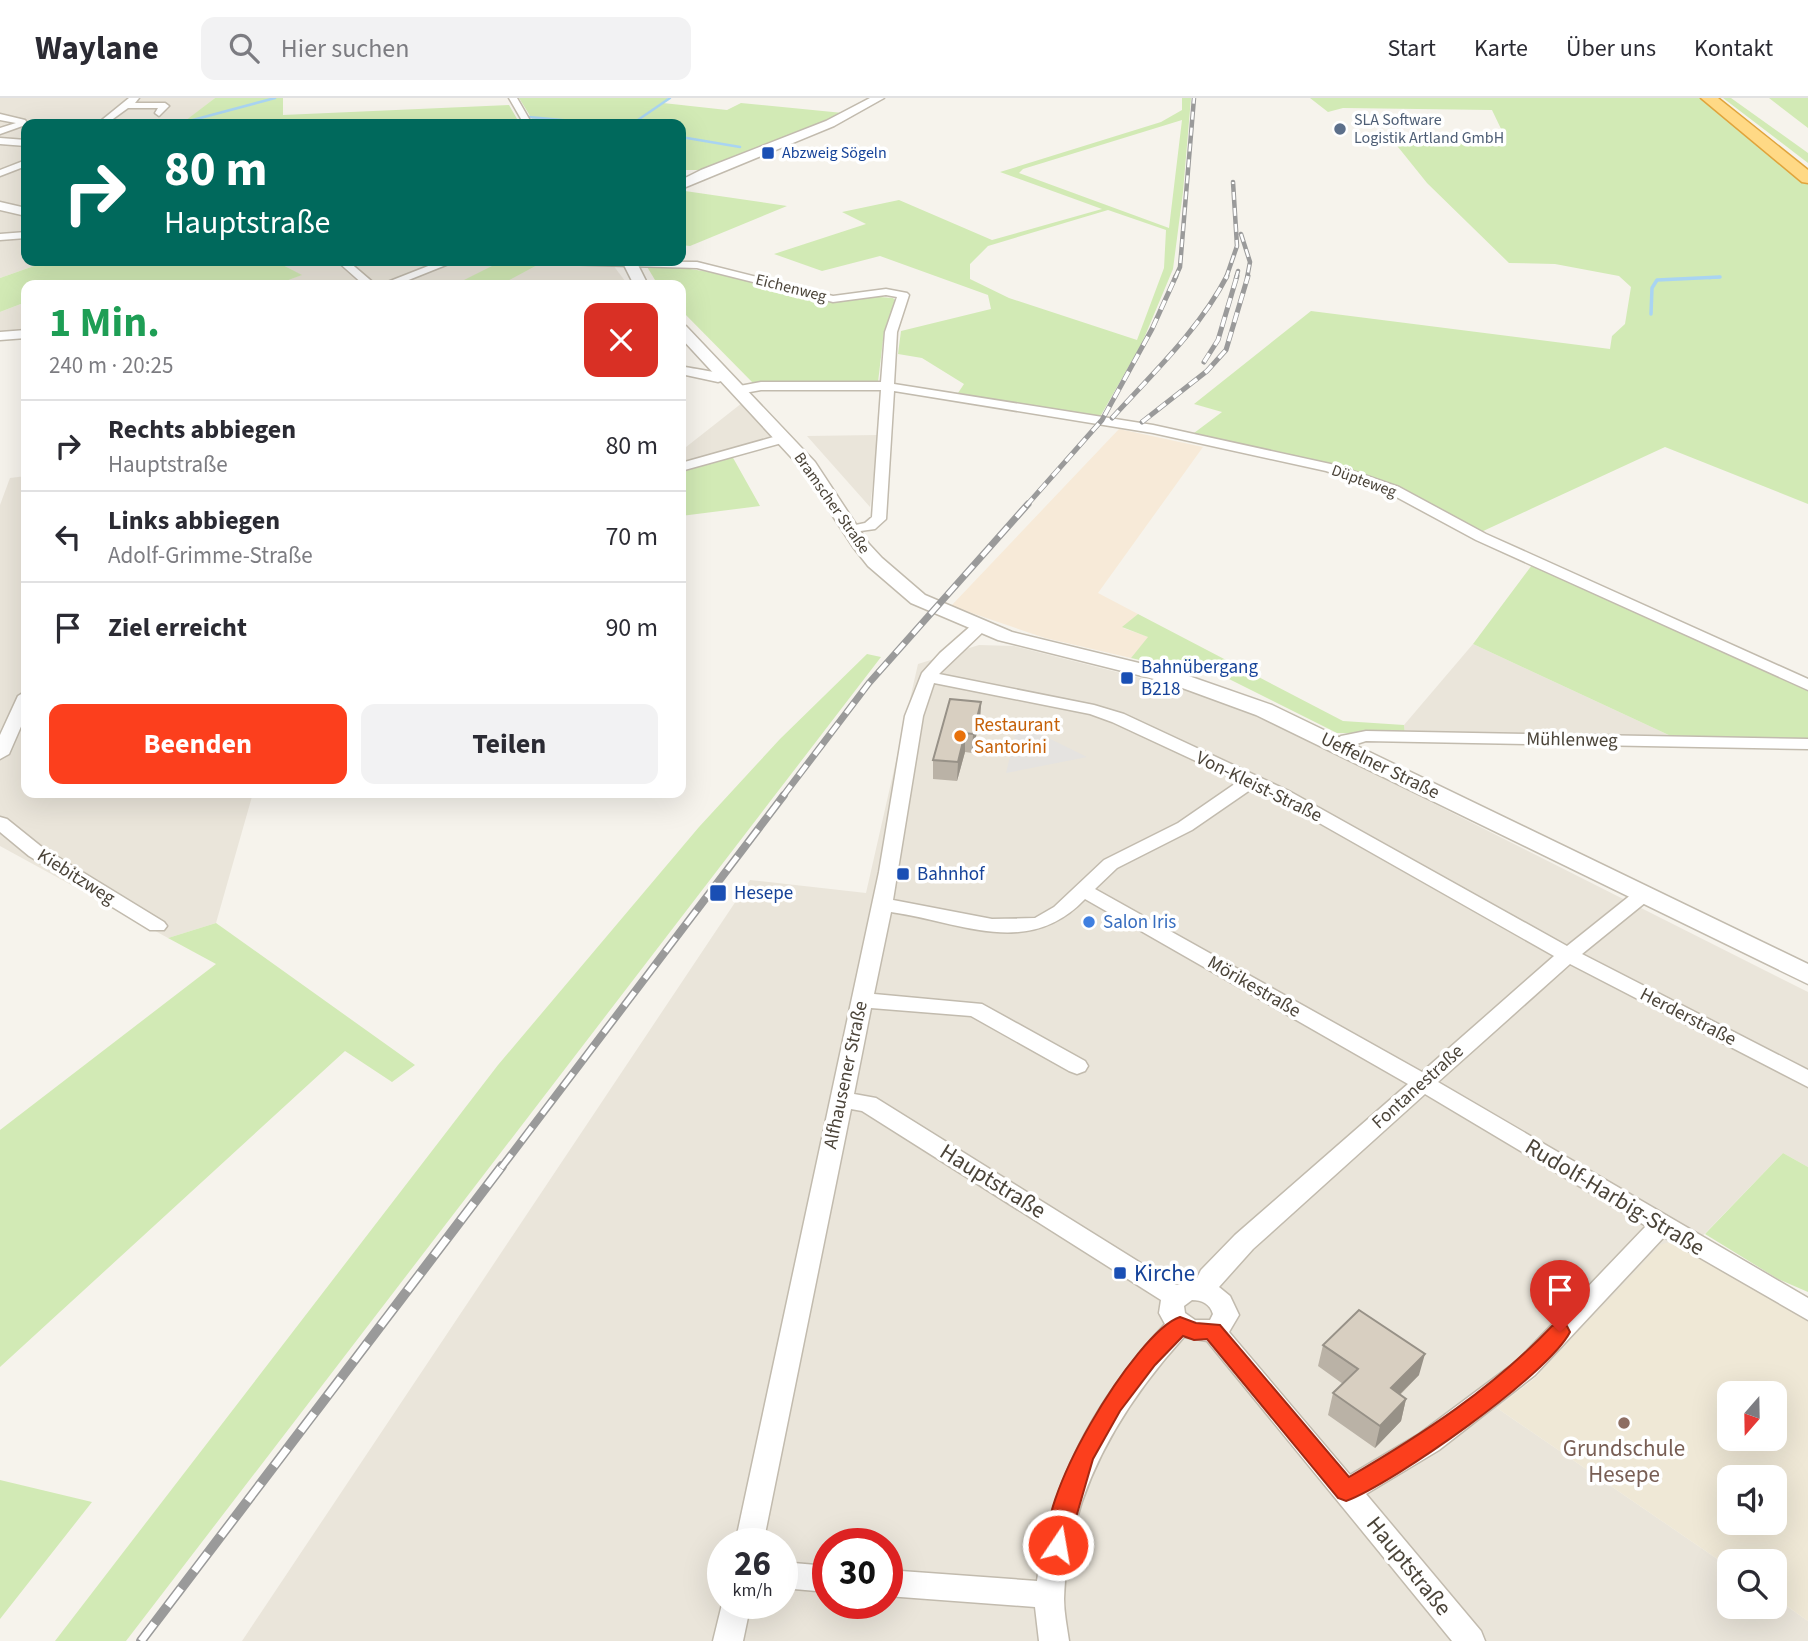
<!DOCTYPE html>
<html lang="de">
<meta charset="utf-8">
<style>
:root{--surface:#fff;--page:#f2f2f3;--text:#2b2b33;--muted:#7c7c81;--line:#e1e1e2;--accent:#fc3f1d}
body{margin:0;font-family:"Source Sans 3",sans-serif;background:var(--page);color:var(--text);height:100vh;display:flex;flex-direction:column;font-size:26px;white-space:nowrap}
*{box-sizing:border-box;margin:0}
p{font-size:23px;color:var(--muted)}
.icon{flex:none;width:38px;height:38px;fill:none;stroke:currentColor;stroke-width:2;stroke-linecap:round;stroke-linejoin:round}
.map{position:relative;flex:1;overflow:hidden}
.sheet{position:absolute;left:21px;top:182px;width:665px;height:518px;display:flex;flex-direction:column;background:var(--surface);border-radius:14px;box-shadow:0 7px 28px #0002}
.sheet>*{flex:none}
.banner{position:absolute;left:21px;top:21px;width:665px;height:147px;border-radius:14px;box-shadow:0 7px 28px #0002;background:#00695c;color:#fff;overflow:hidden}
.needle{width:46px;rotate:200deg}
.tools{position:absolute;left:1717px;top:1283px;display:grid;gap:14px}
.tools a{display:grid;place-items:center;width:70px;height:70px;border-radius:14px;background:var(--surface);box-shadow:0 7px 28px #0002;font-size:35px}
.speed{position:absolute;left:707px;top:1430px;display:flex;gap:14px;font-size:35px;font-weight:700;text-align:center}
.speed>*{display:grid;place-content:center;width:91px;height:91px;border-radius:50%;background:var(--surface);box-shadow:0 7px 28px #0002;line-height:1}
.speed small{font-size:18px;font-weight:400}
.speed .limit{border:10px solid #d22;background:#fff;color:#111}
.pin{position:absolute;display:grid;place-items:center;width:60px;height:60px;color:#fff;margin:-72px -30px;border-radius:50% 50% 50% 0;rotate:-45deg;box-shadow:0 0 7px #0007}
.pin .icon{rotate:45deg}
.me{position:absolute;width:77px;margin:-38px;rotate:12deg;stroke-linejoin:round;filter:drop-shadow(0 0 5px #0008)}
.turn{display:flex;align-items:center;gap:24px;height:147px;padding:0 28px;font-size:32px}
.turn .icon{width:91px;height:91px;stroke-width:2.5}
.turn b{display:block;font-size:49px;line-height:60px}
.round{display:grid;place-items:center;flex:none;width:74px;height:74px;border-radius:14px;background:var(--page)}
.summary{display:flex;align-items:center;justify-content:space-between;height:119px;padding:0 28px}
h1{font-size:42px;font-weight:700;line-height:52px;color:#1e9e55}
.action{display:flex;gap:14px;margin-top:auto;padding:14px 28px}
.action a{flex:1;height:80px;border-radius:14px;background:var(--accent);color:#fff;font-size:28px;font-weight:700;line-height:80px;text-align:center}
.action a+a{background:var(--page);color:var(--text)}
ul{padding:0;list-style:none}
li{display:flex;align-items:center;gap:21px;height:91px;padding:0 28px;border-top:2px solid var(--line)}
li div{flex:1}
li b{display:block;font-size:26px}
li em{font-style:normal}
header{display:flex;align-items:center;gap:42px;box-sizing:border-box;height:98px;padding:0 35px;background:var(--surface);border-bottom:2px solid var(--line)}
header strong{font-size:33px}
nav{display:flex;gap:38px;margin-inline-start:auto;font-size:24px}
.search{width:490px;height:63px;background:var(--page);display:flex;align-items:center;gap:18px;box-sizing:border-box;padding:0 24px;border-radius:14px;color:var(--muted);font-size:26px}
.map>svg:first-child{display:block}
.residential{fill:#eae5da;fill-rule:evenodd}
.commercial{fill:#f7ead8}
.education{fill:#efe8d6;fill-rule:evenodd}
.green{fill:#d2eab5;fill-rule:evenodd}
.parking{fill:#e5e3e0}
.lines{fill:none;stroke-linecap:round;stroke-linejoin:round}
.stream-far1{stroke:#a9d4f2;stroke-width:2.5}
.stream{stroke:#a9d4f2;stroke-width:3.5}
.minor-casing{stroke:#c2bbae;stroke-width:3}
.tertiary-casing{stroke:#c2bbae;stroke-width:3}
.trunk-casing{stroke:#e0a43c;stroke-width:3}
.minor{fill:#fff;fill-rule:evenodd}
.tertiary{fill:#fff;fill-rule:evenodd}
.trunk{fill:#ffd985;fill-rule:evenodd}
.rail-far4-casing{stroke:#9a9a9a;stroke-width:4.5}
.rail-far3-casing{stroke:#9a9a9a;stroke-width:5}
.rail-far2-casing{stroke:#9a9a9a;stroke-width:7}
.rail-far1-casing{stroke:#9a9a9a;stroke-width:8}
.rail-casing{stroke:#9a9a9a;stroke-width:10}
.rail-far4{stroke:#fff;stroke-width:2.5;stroke-dasharray:8;stroke-linecap:butt}
.rail-far3{stroke:#fff;stroke-width:3.5;stroke-dasharray:10;stroke-linecap:butt}
.rail-far2{stroke:#fff;stroke-width:4.5;stroke-dasharray:13;stroke-linecap:butt}
.rail-far1{stroke:#fff;stroke-width:5;stroke-dasharray:17;stroke-linecap:butt}
.rail{stroke:#fff;stroke-width:7;stroke-dasharray:22;stroke-linecap:butt}
.wall{fill:#bab2a6}
.shaded-wall{fill:#979187}
.building{fill:#d8cfc1;stroke:#979187;stroke-width:2}
.route{fill:#fc3f1d;stroke:#a42913;stroke-width:2}
.service-dot{fill:#5c6f8a;stroke:#fff;stroke-width:2.5}
.transit-dot{fill:#1a4fb4;stroke:#fff;stroke-width:2.5}
.food-dot{fill:#e8710a;stroke:#fff;stroke-width:2.5}
.shop-dot{fill:#3f7fe0;stroke:#fff;stroke-width:2.5}
.education-dot{fill:#8d6e63;stroke:#fff;stroke-width:2.5}
.labels{text-anchor:middle;dominant-baseline:central;stroke-width:7;stroke-linejoin:round;paint-order:stroke}
.far-service-label{font-size:16px;fill:#4e5e75;stroke:#fff;text-anchor:start}
.far-transit-label{font-size:16px;fill:#164399;stroke:#fff;text-anchor:start}
.far-street-label{font-size:16px;fill:#4b4439;stroke:#fff}
.transit-label{font-size:19px;fill:#164399;stroke:#fff;text-anchor:start}
.food-label{font-size:19px;fill:#c56008;stroke:#fff;text-anchor:start}
.street-label{font-size:19px;fill:#4b4439;stroke:#fff}
.shop-label{font-size:19px;fill:#366cbe;stroke:#fff;text-anchor:start}
.near-street-label{font-size:23px;fill:#4b4439;stroke:#fff}
.near-transit-label{font-size:23px;fill:#164399;stroke:#fff;text-anchor:start}
.near-education-label{font-size:23px;fill:#785e54;stroke:#fff}
</style>
<header>
<strong>Waylane</strong>
<div class="search"><svg class="icon" aria-label="search" viewBox="0 0 24 24"><circle cx="10" cy="10" r="6"/><path d="M15 15l6 6"/></svg>Hier suchen</div>
<nav><a>Start</a><a>Karte</a><a>Über uns</a><a>Kontakt</a></nav>
</header>
<div class="map">
<svg width="1808" height="1543" viewBox="0 0 1808 1543">
<rect width="100%" height="100%" fill="#f6f3ec"/>
<path class="residential" d="M0,0H215L183,25L243,21L244,26H165L135,21V26H26V163H48L0,180Z
M275,163H613V167L628,187H275L301,177Z
M26,204V232L0,234V214Z
M742,305L775,338L681,365V353Z
M877,337L876,360L870,409L807,338Z
M26,378V585L21,597L26,598V695H253L216,825L168,840L0,748V407L10,380Z
M1473,546L1673,639L1405,636L1404,627Z
M979,547L1014,548L1192,593L1258,617L1808,894V1069L1783,1055L1689,1152L1497,1310L1729,1469V1508H1774L1775,1500L1808,1523V1543H242L750,782L866,795L918,566ZM723,1446H782V1505H723ZM828,1446H887V1505H828Z"/>
<path class="commercial" d="M1119,331L1203,349L1098,495L1138,516L1123,530L1149,539L1131,560L1045,540L951,508Z"/>
<path class="education" d="M1673,1143L1808,1223V1523L1775,1500L1774,1463H1729V1469L1497,1310L1537,1278L1660,1147ZM1729,1295H1774V1340H1729ZM1729,1379H1774V1424H1729Z"/>
<path class="green" d="M215,0H283V17L509,7L520,26H244L243,21L181,26Z
M519,0H668L663,5L727,12L741,5L843,15L704,72H681V26H535Z
M1182,0H1191L1183,94L1173,171L1142,245L1100,319L958,295L964,286L922,260L898,256L901,233L991,211L988,197L880,158L822,173L774,156L866,126L842,114L899,102L992,142L1102,111L1000,74L1161,24L1182,12ZM1182,22L1169,130L1019,75L1023,71ZM1108,112L1166,132L1164,170L1137,242L1009,200L970,181V166L988,148Z
M1310,0H1702L1808,83V406L1665,349L1481,434L1399,391L1345,369L1194,335L1222,314L1194,306L1311,213L1610,251L1612,238L1625,226L1631,189L1619,178L1555,166L1509,165L1427,85L1390,39L1503,35L1492,12L1343,10L1328,14Z
M1723,0H1731L1808,55V65Z
M1769,0H1808V30Z
M685,93L787,108L690,148L681,147V96Z
M48,163C69,163 110,168 128,163H275L302,177L275,187H26V204L0,214V180Z
M502,163L541,165L500,187L458,185Z
M646,167L678,169L734,178L825,202L867,198L893,200L895,202L884,234L878,284L753,285L681,212V187H658Z
M732,358L760,408L681,418V371Z
M1532,467L1808,591V642L1673,639L1473,546Z
M1138,516L1343,623L1404,627L1405,636L1337,635L1225,579L1193,569L1188,573L1131,560L1148,539L1122,529Z
M867,556L881,559L126,1543H55L498,967L699,729L780,641Z
M216,825L415,967L392,984L345,953L0,1269V1032L216,866L168,840Z
M1783,1055L1808,1069V1194L1778,1181L1705,1136Z
M0,1382L92,1404L0,1521Z"/>
<path class="parking" d="M1018,625L1087,659L1006,675Z"/>
<g class="lines">
<path class="stream-far1" d="M529,19L605,26
M189,23L275,0
M632,26L670,0
M681,39L740,49
M1709,180L1720,179"/>
<path class="stream" d="M1651,216L1652,190L1657,182L1720,179"/>
<g class="minor-casing">
<path id="minor" d="M129,0H139L135,5H165L169,8L159,18L155,15L158,10H128L106,26H97Z
M509,0H517L532,26H524Z
M0,16L25,22L28,26L0,36V30L16,25L0,22Z
M0,40L26,42V48L0,46Z
M26,62V68L0,78V72Z
M26,134V140L0,142V136Z
M337,163H348L376,187H364Z
M441,163H456L396,187H380Z
M557,163L697,164L833,198L886,191L907,195L909,197L897,234L894,286L1153,327L1335,367L1399,389L1486,436L1808,581V592L1476,442L1389,395L1326,373L1153,335L894,293L886,421L875,431L846,435L844,432L846,429L865,425L872,419L881,292H761L739,296L733,292L734,289L761,284H881L885,234L897,199L886,197L833,204L697,170L562,166Z
M26,232V240L0,242V234Z
M681,268C692,271 728,275 733,279L718,284L681,276Z
M784,336L791,340L789,343L681,373V365Z
M979,524L985,526L987,529L985,532L939,576L1094,607L1124,616L1289,693L1567,848L1637,792H1651L1654,796L1651,800L1582,856L1808,972V989L1570,866L1438,984L1808,1200V1222L1664,1139L1535,1277L1439,1352L1366,1396L1481,1533L1485,1543H1452L1207,1243L1184,1239C1118,1312 1067,1399 1064,1501C1064,1515 1067,1529 1069,1543H1039L1035,1509L887,1498V1472L1037,1483C1050,1383 1097,1299 1165,1226L1159,1215L1161,1202L862,1013L851,1011L763,1446H735L879,774L905,618L922,575L940,555L973,526ZM934,585L1090,616L1112,624L1239,683L1178,725L1104,762L1054,809L1035,820L992,821L893,802L923,618ZM1253,690L1277,701L1554,858L1422,974L1095,791L1117,770L1192,732ZM1085,801L1408,986L1235,1137L1201,1172L1196,1182L1176,1187L876,1000L854,996L871,910L971,918L1069,973L1077,976L1085,973L1088,968L1085,963L982,906L874,896L891,814C961,824 1028,861 1085,801ZM1425,996L1646,1128L1517,1263L1419,1336L1350,1377L1229,1234L1239,1217L1230,1198L1219,1189L1253,1151ZM1192,1202C1202,1202 1210,1206 1213,1216L1210,1222H1195L1185,1215L1184,1208Z
M26,593V617L9,656L0,661V637L18,598Z
M1366,633L1808,641V651L1366,643L1338,652L1329,647L1341,638Z
M0,719L7,721L43,750L164,824L167,828L164,832H150L29,758L0,734Z
M782,1464L828,1468V1494L782,1490Z
M723,1502V1505H751L743,1543H713Z"/>
</g>
<g class="tertiary-casing">
<path id="tertiary" d="M870,0H884L834,28L681,91V82L701,72L826,23Z
M0,104L26,110V118L0,112Z
M622,163H636L648,187H634Z
M681,227L686,228L815,364L869,446L882,460L925,497L1012,534L1180,575L1272,607L1808,866V886L1256,617L1166,584L998,542L911,505L868,468L853,449L802,371L681,240Z"/>
</g>
<g class="trunk-casing">
<path id="trunk" d="M1701,0H1718L1808,72V85L1802,84Z"/>
</g>
<use href="#minor" class="minor"/>
<use href="#tertiary" class="tertiary"/>
<use href="#trunk" class="trunk"/>
<g class="rail-far4-casing">
<path id="rail-far4" d="M1241,136L1250,164L1247,180
M1175,180L1180,169L1194,0
M1226,180L1237,148L1233,84
M1236,180L1238,173"/>
</g>
<g class="rail-far3-casing">
<path id="rail-far3" d="M1204,264L1218,242L1237,178
M1112,320C1153,275 1199,232 1227,178
M1142,324L1207,273L1226,252L1248,178
M1026,408L1102,322L1152,231L1176,178"/>
</g>
<g class="rail-far2-casing">
<path id="rail-far2" d="M783,698L869,585L1028,406"/>
</g>
<g class="rail-far1-casing">
<path id="rail-far1" d="M501,1070L784,697"/>
</g>
<g class="rail-casing">
<path id="rail" d="M141,1543L502,1068"/>
</g>
<use href="#rail-far4" class="rail-far4"/>
<use href="#rail-far3" class="rail-far3"/>
<use href="#rail-far2" class="rail-far2"/>
<use href="#rail-far1" class="rail-far1"/>
<use href="#rail" class="rail"/>
</g>
<path class="wall" d="M981,604L980,622L972,655L965,654L957,683L933,681V662Z
M1323,1247L1419,1277L1400,1297L1406,1301L1401,1323L1375,1350L1328,1317L1333,1295L1343,1286L1318,1268Z"/>
<path class="shaded-wall" d="M981,604L980,622L972,655L973,636Z
M965,635V654L957,683L958,664Z
M1425,1256L1419,1277L1385,1311L1391,1290Z
M1406,1301L1401,1323L1375,1350L1380,1328Z"/>
<path class="building" d="M950,601L981,604L973,636L965,635L958,664L933,662Z
M1359,1212L1425,1256L1391,1290L1406,1301L1380,1328L1333,1295L1358,1271L1323,1247Z"/>
<path class="route" d="M1180,1219L1196,1225L1220,1227L1349,1379C1423,1336 1493,1290 1552,1228L1560,1226L1567,1228L1570,1234C1548,1277 1394,1385 1346,1403L1338,1400L1207,1241L1194,1242L1183,1238L1155,1267L1120,1313L1093,1361L1066,1454L1058,1457L1050,1454C1029,1411 1136,1233 1180,1219Z"/>
<circle class="service-dot" cx="1340" cy="31" r="7"/>
<g class="transit-dot">
<rect x="761" y="48" width="14" height="14" rx="3.5"/>
<rect x="1120" y="573" width="14" height="14" rx="3.5"/>
<rect x="896" y="769" width="14" height="14" rx="3.5"/>
<rect x="709" y="786" width="18" height="18" rx="3.5"/>
<rect x="1113" y="1168" width="14" height="14" rx="3.5"/>
</g>
<circle class="food-dot" cx="960" cy="638" r="7"/>
<circle class="shop-dot" cx="1089" cy="824" r="7"/>
<circle class="education-dot" cx="1624" cy="1325" r="7"/>
<g class="labels">
<g class="far-service-label">
<text x="1354" y="22">SLA Software<tspan x="1354" dy="18">Logistik Artland GmbH</tspan></text>
</g>
<g class="far-transit-label">
<text x="782" y="55">Abzweig Sögeln</text>
</g>
<g class="far-street-label">
<text transform="translate(791 190) rotate(14)">Eichenweg</text>
<text transform="translate(1364 383) rotate(20)">Düpteweg</text>
<text transform="translate(832 405) rotate(55)">Bramscher Straße</text>
</g>
<g class="transit-label">
<text x="1141" y="569">Bahnübergang<tspan x="1141" dy="22">B218</tspan></text>
<text x="917" y="776">Bahnhof</text>
<text x="734" y="795">Hesepe</text>
</g>
<g class="food-label">
<text x="974" y="627">Restaurant<tspan x="974" dy="22">Santorini</tspan></text>
</g>
<g class="street-label">
<text transform="translate(1572 642) rotate(1)">Mühlenweg</text>
<text transform="translate(1380 668) rotate(26)">Ueffelner Straße</text>
<text transform="translate(1259 689) rotate(26)">Von-Kleist-Straße</text>
<text transform="translate(76 779) rotate(32)">Kiebitzweg</text>
<text transform="translate(1254 889) rotate(30)">Mörikestraße</text>
<text transform="translate(1688 919) rotate(27)">Herderstraße</text>
<text transform="translate(846 977) rotate(-78)">Alfhausener Straße</text>
<text transform="translate(1418 989) rotate(-42)">Fontanestraße</text>
</g>
<g class="shop-label">
<text x="1103" y="824">Salon Iris</text>
</g>
<g class="near-street-label">
<text transform="translate(993 1083) rotate(32)">Hauptstraße</text>
<text transform="translate(1615 1099) rotate(31)">Rudolf-Harbig-Straße</text>
<text transform="translate(1409 1468) rotate(51)">Hauptstraße</text>
</g>
<g class="near-transit-label">
<text x="1134" y="1175">Kirche</text>
</g>
<g class="near-education-label">
<text x="1624" y="1350">Grundschule<tspan x="1624" dy="26">Hesepe</tspan></text>
</g>
</g>
</svg>
<div class="tools">
<a><svg class="needle" viewBox="-14 -14 28 28"><path d="M0-13l5 13h-10z" fill="#e53935"/><path d="M0 13l5-13h-10z" fill="#7c7c81"/></svg></a>
<a><svg class="icon" aria-label="sound" viewBox="0 0 24 24"><path d="M4 9h4l5-4v14l-5-4H4zM17 9q2 3 0 6"/></svg></a>
<a><svg class="icon" aria-label="search" viewBox="0 0 24 24"><circle cx="10" cy="10" r="6"/><path d="M15 15l6 6"/></svg></a>
</div>
<div class="speed"><div>26<small>km/h</small></div><div class="limit">30</div></div>
<div class="pin" style="left:1560px;top:1234px;background:#d93025"><svg class="icon" aria-label="arrive" viewBox="0 0 24 24"><path d="M6 21V4h12l-3 4 3 4H6"/></svg></div>
<svg class="me" style="left:1058px;top:1447px" viewBox="-20 -20 40 40"><circle r="17" fill="#fc3f1d" stroke="#fff" stroke-width="3"/><path d="M0-11L8 9 0 5-8 9z" fill="#fff"/></svg>
<div class="banner">
<div class="turn"><svg class="icon" aria-label="right" viewBox="0 0 24 24"><path d="M7 20v-9h11M14 6l5 5-5 5"/></svg><div><b>80 m</b>Hauptstraße</div></div>
</div>
<section class="sheet">
<div class="summary"><div><h1>1 Min.</h1><p>240 m · 20:25</p></div><a class="round" style="background:#d93025;color:#fff"><svg class="icon" aria-label="close" viewBox="0 0 24 24"><path d="M6 6l12 12M18 6L6 18"/></svg></a></div>
<ul>
<li><svg class="icon" aria-label="right" viewBox="0 0 24 24"><path d="M7 20v-9h11M14 6l5 5-5 5"/></svg><div><b>Rechts abbiegen</b><p>Hauptstraße</p></div><em>80 m</em></li>
<li><svg class="icon" aria-label="left" viewBox="0 0 24 24"><path d="M17 20v-9H6M10 6l-5 5 5 5"/></svg><div><b>Links abbiegen</b><p>Adolf-Grimme-Straße</p></div><em>70 m</em></li>
<li><svg class="icon" aria-label="arrive" viewBox="0 0 24 24"><path d="M6 21V4h12l-3 4 3 4H6"/></svg><div><b>Ziel erreicht</b></div><em>90 m</em></li>
</ul>
<div class="action"><a>Beenden</a><a>Teilen</a></div>
</section>
</div>
